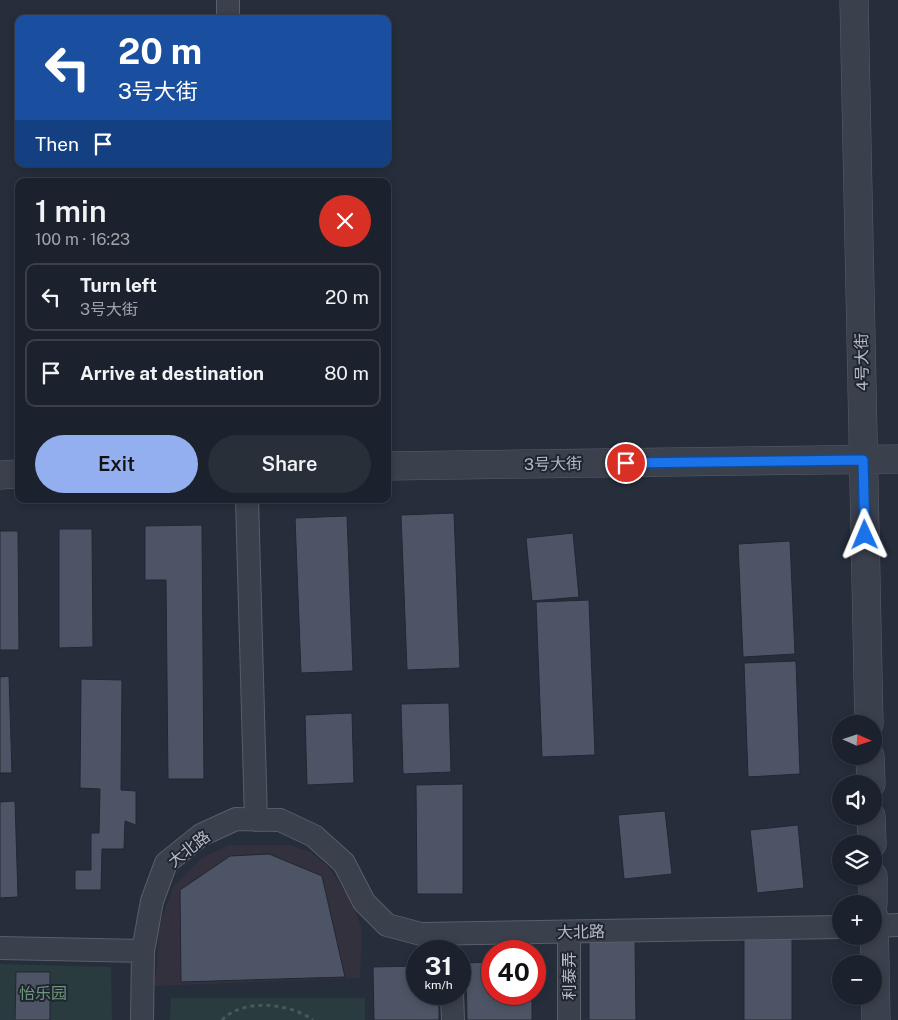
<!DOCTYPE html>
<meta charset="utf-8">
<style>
:root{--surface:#1c222d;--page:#292f39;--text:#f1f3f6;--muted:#a0a4aa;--line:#3a3f49;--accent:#93afef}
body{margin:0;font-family:"Public Sans","Noto Sans SC",sans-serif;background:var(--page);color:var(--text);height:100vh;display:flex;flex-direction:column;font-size:19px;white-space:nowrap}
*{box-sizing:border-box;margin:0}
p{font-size:16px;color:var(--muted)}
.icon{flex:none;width:28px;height:28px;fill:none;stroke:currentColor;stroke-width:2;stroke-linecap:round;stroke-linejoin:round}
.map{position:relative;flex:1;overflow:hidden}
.details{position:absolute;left:15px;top:178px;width:376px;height:325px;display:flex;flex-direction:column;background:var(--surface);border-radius:10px;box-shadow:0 2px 8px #0003,0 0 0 1px var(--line)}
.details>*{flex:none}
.hud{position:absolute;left:15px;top:15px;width:376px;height:152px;border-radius:10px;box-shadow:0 2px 8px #0003,0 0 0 1px var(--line);background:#1a4fa0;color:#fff;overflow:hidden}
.needle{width:32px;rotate:93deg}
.tools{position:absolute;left:832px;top:715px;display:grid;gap:10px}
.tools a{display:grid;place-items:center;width:50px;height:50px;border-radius:50%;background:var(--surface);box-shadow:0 2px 8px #0003,0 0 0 1px var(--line);font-size:25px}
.speed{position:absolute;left:406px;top:940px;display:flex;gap:10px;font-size:25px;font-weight:700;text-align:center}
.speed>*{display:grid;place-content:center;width:65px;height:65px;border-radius:50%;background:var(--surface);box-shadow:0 2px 8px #0003,0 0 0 1px var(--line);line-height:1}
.speed small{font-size:12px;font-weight:400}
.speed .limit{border:8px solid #d22;background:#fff;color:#111}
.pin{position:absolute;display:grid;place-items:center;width:42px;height:42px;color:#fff;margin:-21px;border:2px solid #fff;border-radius:50%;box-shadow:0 1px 5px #0007}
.me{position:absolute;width:55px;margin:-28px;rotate:359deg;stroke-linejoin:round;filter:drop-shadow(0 0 4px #0008)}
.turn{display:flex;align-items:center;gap:18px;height:105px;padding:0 20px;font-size:22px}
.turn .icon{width:65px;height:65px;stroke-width:2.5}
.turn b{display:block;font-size:35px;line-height:42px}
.then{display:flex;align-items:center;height:48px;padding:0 20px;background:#0003;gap:10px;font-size:19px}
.round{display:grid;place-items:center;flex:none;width:52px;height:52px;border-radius:26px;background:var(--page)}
.head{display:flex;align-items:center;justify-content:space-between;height:85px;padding:0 20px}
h1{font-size:30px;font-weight:600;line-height:38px}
.primary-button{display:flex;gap:10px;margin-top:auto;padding:10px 20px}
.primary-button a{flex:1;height:58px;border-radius:30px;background:var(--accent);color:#111;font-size:20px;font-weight:600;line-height:58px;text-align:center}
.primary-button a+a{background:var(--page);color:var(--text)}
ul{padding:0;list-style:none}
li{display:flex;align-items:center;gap:15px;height:68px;margin:0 10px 8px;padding:0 10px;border:2px solid var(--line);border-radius:10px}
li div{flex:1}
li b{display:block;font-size:19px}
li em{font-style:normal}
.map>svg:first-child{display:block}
.medical{fill:#34313e}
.green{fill:#293b3e}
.building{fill:#4d5465;stroke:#212733}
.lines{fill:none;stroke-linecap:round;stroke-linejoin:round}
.minor-casing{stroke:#585e6a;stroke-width:24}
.tertiary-casing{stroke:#585e6a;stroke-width:29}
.path{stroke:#48585c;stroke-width:3;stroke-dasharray:4 4;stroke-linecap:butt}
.minor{stroke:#3a404c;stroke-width:22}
.tertiary{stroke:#3a404c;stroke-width:28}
.route-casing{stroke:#114b97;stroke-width:12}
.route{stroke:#1a73e8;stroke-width:9}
.labels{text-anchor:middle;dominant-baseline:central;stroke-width:4;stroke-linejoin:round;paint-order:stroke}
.street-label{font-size:16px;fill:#b6bbc7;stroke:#1f2531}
.park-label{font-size:16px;fill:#6f967b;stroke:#1f2531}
</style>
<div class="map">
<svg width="898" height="1020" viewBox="0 0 898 1020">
<rect width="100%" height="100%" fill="#262e3c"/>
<path class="medical" d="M228,845H289L311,852L329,868L351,900L362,929L360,978L153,986L157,968L159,926L174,885L201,859Z"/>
<path class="green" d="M0,964L111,967L112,1020H0Z
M171,998H365V1020H170Z"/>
<path class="building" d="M454,513L460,668L407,670L401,515Z
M347,516L353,671L301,673L295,518Z
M202,525L204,779H168L166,580H145V526Z
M59,529H92L93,647L59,648Z
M0,531H18L19,650H0Z
M573,533L579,597L532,601L526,538Z
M790,541L795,654L743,657L738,544Z
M589,600L595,755L542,757L536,602Z
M796,661L800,774L748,777L744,663Z
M9,676L12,773H0V677Z
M81,679L122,680L121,790L136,791V825L125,821L124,849H102L101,890H75V870H91V833H99L100,789L80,788Z
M449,703L451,772L403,774L401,704Z
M352,713L354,783L307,785L305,715Z
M463,784V894H417L416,785Z
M15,801L18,897L0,898V802Z
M665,811L672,874L624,879L618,815Z
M798,825L804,888L757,893L750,830Z
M269,854L322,876L345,977L181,982L180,890L230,856Z
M744,938H792V1020H744Z
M635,940L636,1020H589V941Z
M492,962V994H532V1020H467L466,963Z
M418,966V994H439V1020H374L373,967Z
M16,972H50V1020H15Z"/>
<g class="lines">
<g class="minor-casing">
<path id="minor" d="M228,0V19
M247,499L256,820
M874,926L898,925
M569,932V1020
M0,948L143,951L152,901L166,863L201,835L236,819L280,820L314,836L344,863L364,902L387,925L421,934L841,927
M452,994L453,1020
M142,1020L143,951"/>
</g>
<g class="tertiary-casing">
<path id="tertiary" d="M854,0L869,724
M388,466L898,459
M0,475L19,474
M870,756L871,784
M871,816L872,844
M873,876V904
M874,917L876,1020"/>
</g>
<path class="path" d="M222,1020C243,998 290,1003 313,1020"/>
<use href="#minor" class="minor"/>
<use href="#tertiary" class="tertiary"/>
</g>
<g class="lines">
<g class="route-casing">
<path id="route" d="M626,463L863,460L865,535"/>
</g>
<use href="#route" class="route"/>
</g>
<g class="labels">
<g class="street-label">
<text transform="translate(862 362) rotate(-91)">4号大街</text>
<text transform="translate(553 464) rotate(-1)">3号大街</text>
<text transform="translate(189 849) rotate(-38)">大北路</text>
<text transform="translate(581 932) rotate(-1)">大北路</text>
<text transform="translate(569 976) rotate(-90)">利泰弄</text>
</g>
<g class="park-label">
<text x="43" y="993">怡乐园</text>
</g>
</g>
</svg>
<div class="tools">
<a><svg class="needle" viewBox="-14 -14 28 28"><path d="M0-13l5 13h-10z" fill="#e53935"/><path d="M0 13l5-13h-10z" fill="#a0a4aa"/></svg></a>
<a><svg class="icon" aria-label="sound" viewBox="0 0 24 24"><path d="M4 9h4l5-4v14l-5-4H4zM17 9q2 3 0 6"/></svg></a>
<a><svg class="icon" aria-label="layers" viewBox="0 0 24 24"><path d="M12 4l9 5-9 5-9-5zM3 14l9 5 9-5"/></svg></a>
<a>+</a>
<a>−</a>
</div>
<div class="speed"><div>31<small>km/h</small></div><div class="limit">40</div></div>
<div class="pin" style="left:626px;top:463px;background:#d93025"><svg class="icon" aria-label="arrive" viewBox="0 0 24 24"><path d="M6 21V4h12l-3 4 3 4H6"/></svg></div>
<svg class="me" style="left:865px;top:535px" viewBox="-20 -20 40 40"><path d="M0-17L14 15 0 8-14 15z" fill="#1a73e8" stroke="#fff" stroke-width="4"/></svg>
<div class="hud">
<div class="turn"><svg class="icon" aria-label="left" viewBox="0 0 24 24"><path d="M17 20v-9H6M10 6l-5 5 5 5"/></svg><div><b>20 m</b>3号大街</div></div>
<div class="then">Then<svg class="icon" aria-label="arrive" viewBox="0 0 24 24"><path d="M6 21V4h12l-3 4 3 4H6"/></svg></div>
</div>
<section class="details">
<div class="head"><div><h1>1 min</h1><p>100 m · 16:23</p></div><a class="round" style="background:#d93025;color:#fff"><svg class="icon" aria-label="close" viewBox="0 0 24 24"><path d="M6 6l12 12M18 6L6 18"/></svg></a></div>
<ul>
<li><svg class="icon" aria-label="left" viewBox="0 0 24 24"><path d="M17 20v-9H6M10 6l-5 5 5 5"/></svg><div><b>Turn left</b><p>3号大街</p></div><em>20 m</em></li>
<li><svg class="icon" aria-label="arrive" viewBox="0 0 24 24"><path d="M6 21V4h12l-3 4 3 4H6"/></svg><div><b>Arrive at destination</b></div><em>80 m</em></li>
</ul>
<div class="primary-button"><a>Exit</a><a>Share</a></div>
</section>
</div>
